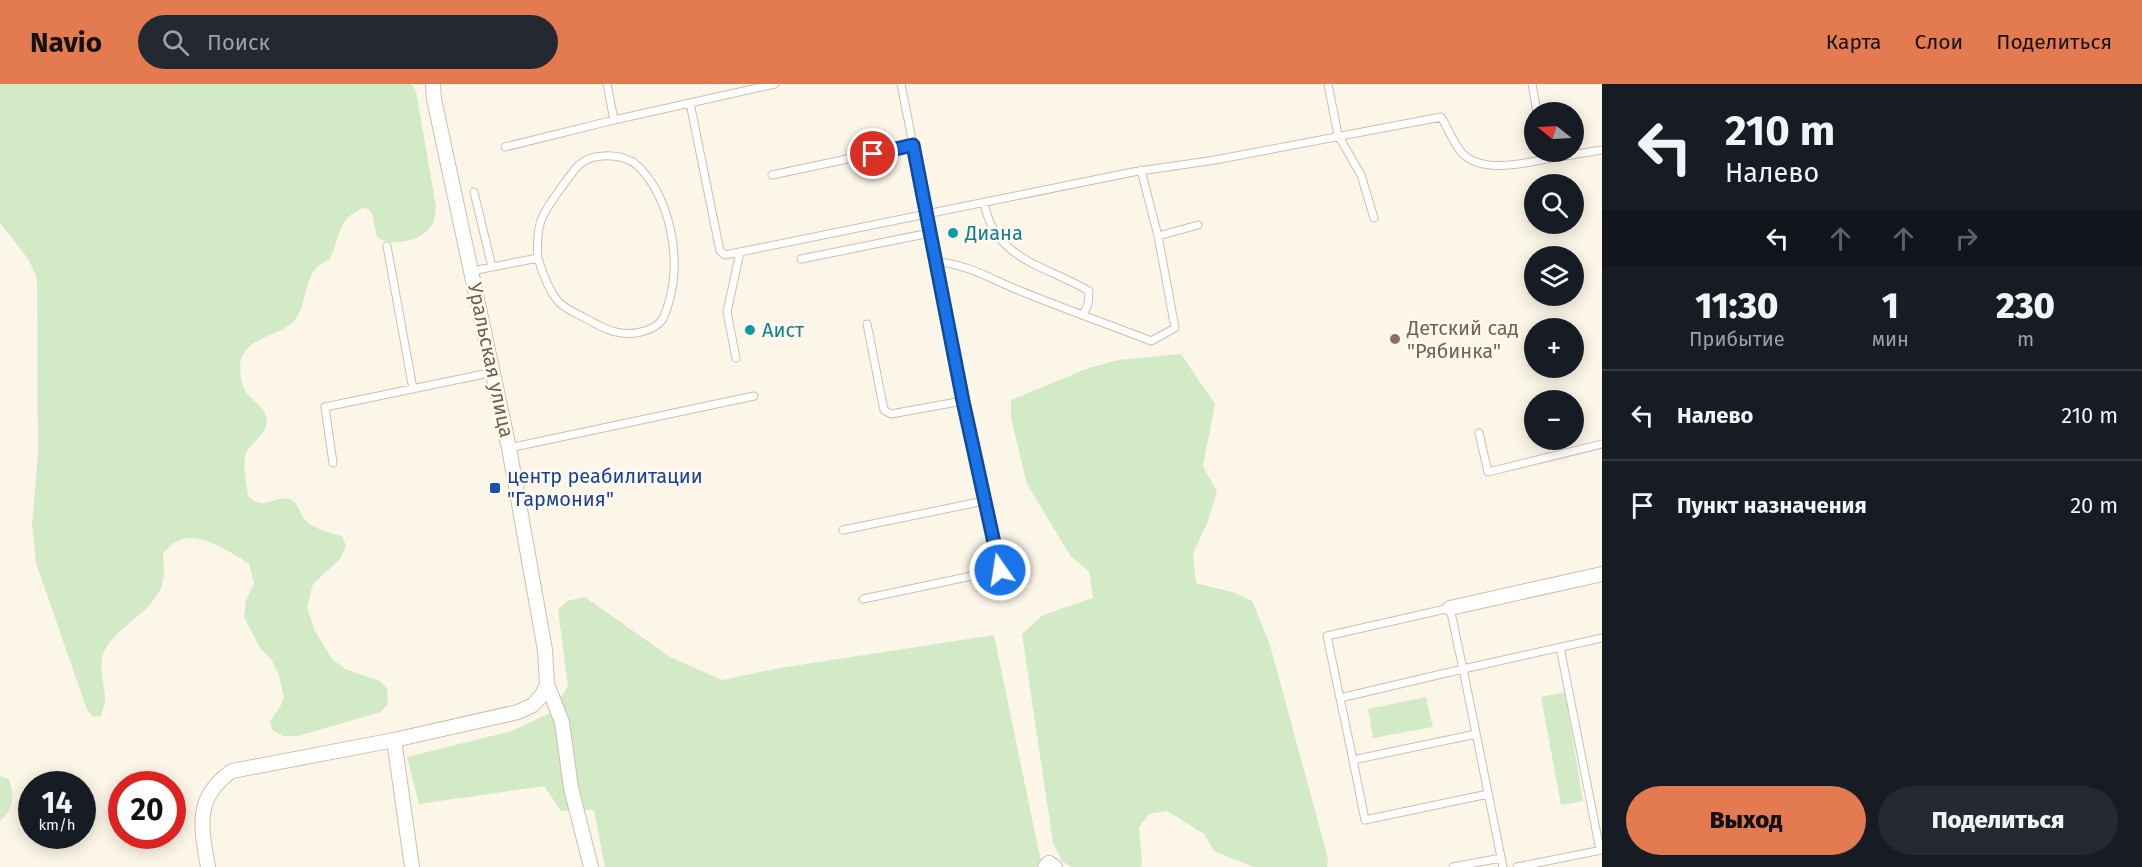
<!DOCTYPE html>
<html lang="ru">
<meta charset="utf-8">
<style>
:root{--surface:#171b24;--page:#242831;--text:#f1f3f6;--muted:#9ea1a6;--line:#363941;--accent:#e37a50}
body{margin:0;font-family:"Fira Sans",sans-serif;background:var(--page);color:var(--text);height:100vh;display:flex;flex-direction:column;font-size:22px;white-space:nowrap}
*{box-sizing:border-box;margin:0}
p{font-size:20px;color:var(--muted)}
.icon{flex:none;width:33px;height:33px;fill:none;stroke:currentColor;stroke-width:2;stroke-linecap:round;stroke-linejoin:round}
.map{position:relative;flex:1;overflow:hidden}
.side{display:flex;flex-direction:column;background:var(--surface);width:540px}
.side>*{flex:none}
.banner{background:#171b24;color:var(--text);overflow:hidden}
.needle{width:39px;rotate:288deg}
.tools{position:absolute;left:1524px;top:18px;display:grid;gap:12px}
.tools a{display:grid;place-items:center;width:60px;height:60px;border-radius:50%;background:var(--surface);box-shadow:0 3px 15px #0003;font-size:30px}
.speed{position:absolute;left:18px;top:687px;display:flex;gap:12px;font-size:30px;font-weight:700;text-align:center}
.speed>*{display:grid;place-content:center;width:78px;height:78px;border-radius:50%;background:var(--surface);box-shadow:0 3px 15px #0003;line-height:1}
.speed small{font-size:15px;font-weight:400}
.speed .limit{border:9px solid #d22;background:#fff;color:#111}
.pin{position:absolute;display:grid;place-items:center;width:51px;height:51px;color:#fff;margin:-26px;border:3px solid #fff;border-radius:50%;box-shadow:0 2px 6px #0007}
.me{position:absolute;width:66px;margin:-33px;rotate:347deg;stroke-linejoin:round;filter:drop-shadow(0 0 4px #0008)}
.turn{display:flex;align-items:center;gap:21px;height:126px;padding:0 24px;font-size:27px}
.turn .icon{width:78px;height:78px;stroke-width:2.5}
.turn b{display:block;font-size:42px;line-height:51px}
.lanes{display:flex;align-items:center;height:57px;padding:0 24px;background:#0003;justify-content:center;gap:30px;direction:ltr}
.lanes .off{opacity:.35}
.eta{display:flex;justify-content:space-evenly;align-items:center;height:102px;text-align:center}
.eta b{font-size:36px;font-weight:800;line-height:42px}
.button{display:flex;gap:12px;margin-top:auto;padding:12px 24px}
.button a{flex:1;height:69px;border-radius:36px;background:var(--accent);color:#111;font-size:24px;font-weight:800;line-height:69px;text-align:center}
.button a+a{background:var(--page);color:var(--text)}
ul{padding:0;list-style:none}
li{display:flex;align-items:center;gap:18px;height:90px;padding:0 24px;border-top:2px solid var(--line)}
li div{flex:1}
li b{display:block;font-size:22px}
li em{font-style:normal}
header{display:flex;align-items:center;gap:36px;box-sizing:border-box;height:84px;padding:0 30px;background:var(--accent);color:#111}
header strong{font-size:28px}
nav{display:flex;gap:33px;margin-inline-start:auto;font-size:21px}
.search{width:420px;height:54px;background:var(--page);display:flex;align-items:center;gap:15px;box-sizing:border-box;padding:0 21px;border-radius:33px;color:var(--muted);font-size:22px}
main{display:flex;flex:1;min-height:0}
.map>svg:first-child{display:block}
.green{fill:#d3eac6}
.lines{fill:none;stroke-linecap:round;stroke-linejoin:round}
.service-casing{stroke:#cebeae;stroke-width:9}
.minor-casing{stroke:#cebeae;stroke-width:16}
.service{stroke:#fff;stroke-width:7}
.minor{stroke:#fff;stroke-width:14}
.route-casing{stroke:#114b97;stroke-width:15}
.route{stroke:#1a73e8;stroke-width:10}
.culture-dot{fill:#0f9aa8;stroke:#fff9ef;stroke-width:2}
.education-dot{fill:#8d6e63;stroke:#fff9ef;stroke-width:2}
.transit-dot{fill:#1a4fb4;stroke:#fff9ef;stroke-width:2}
.labels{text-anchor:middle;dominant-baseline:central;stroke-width:5;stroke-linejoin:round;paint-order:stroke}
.culture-label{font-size:20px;fill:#0d838f;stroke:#fff9ef;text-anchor:start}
.education-label{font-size:20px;fill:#785e54;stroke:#fff9ef;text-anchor:start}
.street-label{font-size:20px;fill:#765e4c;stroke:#fff9ef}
.transit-label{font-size:20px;fill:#164399;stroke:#fff9ef;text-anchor:start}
</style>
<header>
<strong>Navio</strong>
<div class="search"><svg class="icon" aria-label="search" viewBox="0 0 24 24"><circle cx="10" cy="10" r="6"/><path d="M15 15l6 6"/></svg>Поиск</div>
<nav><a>Карта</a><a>Слои</a><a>Поделиться</a></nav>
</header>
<main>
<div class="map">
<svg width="1602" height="783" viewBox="0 0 1602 783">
<rect width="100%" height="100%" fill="#fcf6e8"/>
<path class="green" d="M0,0H411L416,7L436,123C435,128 435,137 432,141C422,157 392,164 377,153L372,129L366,123C335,134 342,153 329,176C301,185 310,219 294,237C280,252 252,252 242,272C238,281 241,301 246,308C252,316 263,322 266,332C271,347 253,357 247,367C241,379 247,399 248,412C266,430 277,407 293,417C299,421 299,428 303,433C310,444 329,449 342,452L346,462L340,475L313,500L307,523L315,547L332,575L345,585L380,597L387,605L388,619L381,628L298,652H283L272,646L270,637L280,623L284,614L279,591L271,575L260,564L244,533L246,517L254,499L249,480C232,469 198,446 178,457C172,459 167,466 163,469C163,478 165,489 163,497C156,528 117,540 104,568C97,583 106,603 105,619C104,623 102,628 101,632L93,633L87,626L36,479L32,441L38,370L37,195L29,176L0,139Z
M1181,270L1215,320L1203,382L1217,408L1207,440L1193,469L1196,499L1232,508L1252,517L1270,561L1328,774L1327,783H1254L1214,767L1204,750L1167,727L1149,730L1139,743L1142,780L1140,783H1071L1062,777L1053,759L1022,550L1043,531L1093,514L1089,487L1071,473L1027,400L1011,334V316L1086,285L1118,276Z
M585,513L670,573L722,596L780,584L994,551L1041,778L1035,783H605L594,726L561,727L544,702L419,720L407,673L512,647L550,629L568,603L558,526L567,517Z
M1565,608L1583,717L1561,721L1541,613Z
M1426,613L1433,643L1373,654L1368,625Z
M0,692L9,695C14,712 14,725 0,737Z"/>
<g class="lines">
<g class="service-casing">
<path id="service" d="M607,0L614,36
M1328,0L1338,51L1361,91L1374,134
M1532,0L1537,28
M690,19L720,167L725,171L1133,88L1215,76L1441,33C1448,44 1454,61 1463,70C1483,89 1521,80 1546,75L1544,68
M505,63L614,36L775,0
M1546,75L1602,66
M772,91L913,61
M474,108L492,183
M984,118C994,176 1045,181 1089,207L1088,220L1083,231
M1158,152L1198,141
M387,162L413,305
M801,175L930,149
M936,178C965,179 991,195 1018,206C1062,224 1107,240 1151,257L1175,244L1158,152L1141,86
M472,187L538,174C542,188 548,204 557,216C563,224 574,228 583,233C593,238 605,246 616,248C630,252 653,248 662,236C666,230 668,221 670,214C681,172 670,114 638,82C624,69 593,68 579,81C571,89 546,124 542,134C537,146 537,161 538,174
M867,240L884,326L891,330L963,317
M736,274L727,228L740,168
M1479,349L1488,388L1602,360
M509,364L754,312
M333,379L325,323L494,288
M843,446L984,417L901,0
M863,515L1000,486L984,417
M1450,524L1463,585L1340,614L1327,552Z
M1560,563L1600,766
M1340,614L1353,676L1476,650
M1353,676L1365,736L1488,710
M1453,783L1501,774
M1503,783L1463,585L1602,554
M1517,783L1602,766"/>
</g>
<g class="minor-casing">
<path id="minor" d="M1450,524L1602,490
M547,600L562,638L571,704L591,783
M394,656L412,783
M208,783C201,743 194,713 232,687L394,656L518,628L533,621L542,611L547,600L545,566L509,364L434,15L433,0
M1045,783L1049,779L1055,783"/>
</g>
<use href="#service" class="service"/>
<use href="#minor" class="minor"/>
</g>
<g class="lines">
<g class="route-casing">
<path id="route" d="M873,70L913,61L963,317L1000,486"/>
</g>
<use href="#route" class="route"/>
</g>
<g class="culture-dot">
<circle cx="953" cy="149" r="6"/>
<circle cx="750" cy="246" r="6"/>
</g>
<circle class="education-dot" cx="1395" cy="255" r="6"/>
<rect class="transit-dot" x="489" y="398" width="12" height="12" rx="3"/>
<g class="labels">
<g class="culture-label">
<text x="965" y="149">Диана</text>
<text x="762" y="246">Аист</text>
</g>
<g class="education-label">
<text x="1407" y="244">Детский сад<tspan x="1407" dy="23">"Рябинка"</tspan></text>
</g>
<g class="street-label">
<text transform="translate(491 276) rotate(78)">Уральская улица</text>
</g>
<g class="transit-label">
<text x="507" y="392">центр реабилитации<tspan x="507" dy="23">"Гармония"</tspan></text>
</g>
</g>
</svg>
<div class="tools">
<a><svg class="needle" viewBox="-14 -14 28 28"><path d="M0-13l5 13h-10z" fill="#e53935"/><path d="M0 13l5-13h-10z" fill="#9ea1a6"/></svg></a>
<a><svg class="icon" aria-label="search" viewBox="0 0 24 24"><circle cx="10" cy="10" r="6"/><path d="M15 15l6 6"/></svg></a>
<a><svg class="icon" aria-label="layers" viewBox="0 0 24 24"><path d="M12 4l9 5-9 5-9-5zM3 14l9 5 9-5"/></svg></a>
<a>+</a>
<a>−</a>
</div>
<div class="speed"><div>14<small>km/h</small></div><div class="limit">20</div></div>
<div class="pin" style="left:873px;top:70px;background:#d93025"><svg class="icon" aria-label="arrive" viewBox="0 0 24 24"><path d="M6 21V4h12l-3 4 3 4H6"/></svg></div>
<svg class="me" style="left:1000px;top:486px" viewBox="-20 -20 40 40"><circle r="17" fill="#1a73e8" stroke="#fff" stroke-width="3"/><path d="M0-11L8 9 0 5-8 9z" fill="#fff"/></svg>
</div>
<section class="side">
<div class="banner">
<div class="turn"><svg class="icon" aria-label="left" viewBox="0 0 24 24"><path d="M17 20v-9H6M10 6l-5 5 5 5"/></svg><div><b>210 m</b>Налево</div></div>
<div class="lanes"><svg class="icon" aria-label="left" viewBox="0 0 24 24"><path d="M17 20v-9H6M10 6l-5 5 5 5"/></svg><svg class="icon off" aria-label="ahead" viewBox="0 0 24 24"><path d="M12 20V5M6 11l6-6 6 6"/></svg><svg class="icon off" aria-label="ahead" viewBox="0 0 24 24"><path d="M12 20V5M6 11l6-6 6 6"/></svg><svg class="icon off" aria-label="right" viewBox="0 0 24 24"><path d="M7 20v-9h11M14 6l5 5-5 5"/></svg></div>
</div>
<div class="eta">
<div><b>11:30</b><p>Прибытие</p></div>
<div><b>1</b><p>мин</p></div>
<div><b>230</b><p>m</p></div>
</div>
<ul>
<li><svg class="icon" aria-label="left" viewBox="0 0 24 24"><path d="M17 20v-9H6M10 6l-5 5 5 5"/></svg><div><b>Налево</b></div><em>210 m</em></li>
<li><svg class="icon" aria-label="arrive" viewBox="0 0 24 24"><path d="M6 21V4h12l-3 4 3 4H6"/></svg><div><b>Пункт назначения</b></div><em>20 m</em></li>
</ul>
<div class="button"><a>Выход</a><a>Поделиться</a></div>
</section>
</main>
